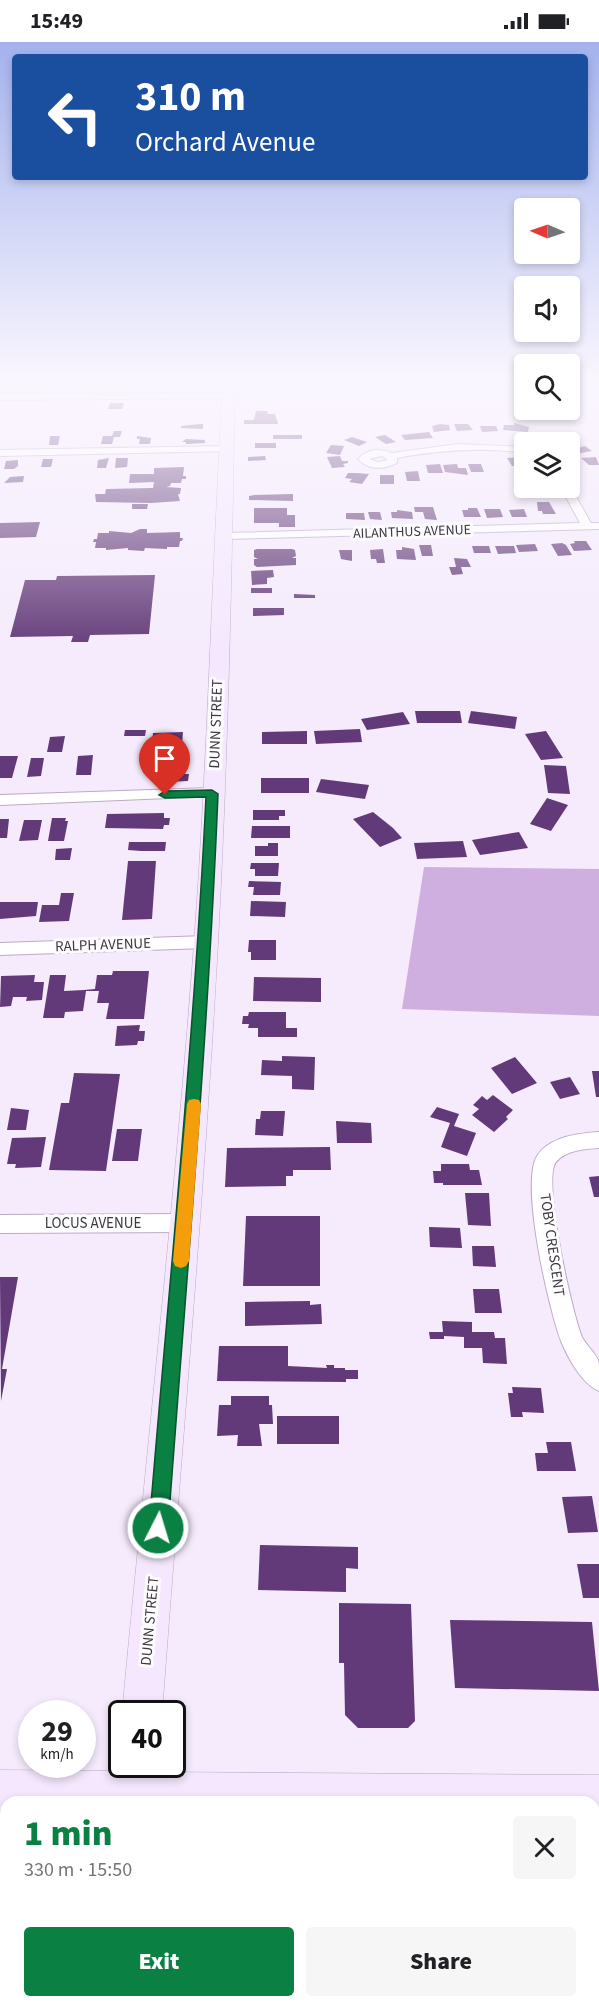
<!DOCTYPE html>
<meta charset="utf-8">
<style>
:root{--surface:#fff;--page:#f6f6f6;--text:#202124;--muted:#757577;--accent:#0b8043}
body{margin:0;font-family:"Source Sans 3",sans-serif;background:var(--page);color:var(--text);height:100vh;display:flex;flex-direction:column;font-size:22px;white-space:nowrap}
*{box-sizing:border-box;margin:0}
p{font-size:20px;color:var(--muted)}
.icon{flex:none;width:33px;height:33px;fill:none;stroke:currentColor;stroke-width:2;stroke-linecap:round;stroke-linejoin:round}
.map{position:relative;flex:1;overflow:hidden}
.panel{position:absolute;left:0px;top:1754px;width:600px;height:212px;display:flex;flex-direction:column;background:var(--surface);border-radius:18px 18px 0 0;box-shadow:0 3px 9px #0003}
.panel>*{flex:none}
.banner{position:absolute;left:12px;top:12px;width:576px;height:126px;border-radius:6px;box-shadow:0 3px 9px #0003;background:#1a4fa0;color:#fff;overflow:hidden}
.needle{width:39px;rotate:272deg}
.tools{position:absolute;left:514px;top:156px;display:grid;gap:12px}
.tools a{display:grid;place-items:center;width:66px;height:66px;border-radius:6px;background:var(--surface);box-shadow:0 3px 9px #0003;font-size:30px}
.speed{position:absolute;left:18px;top:1658px;display:flex;gap:12px;font-size:30px;font-weight:700;text-align:center}
.speed>*{display:grid;place-content:center;width:78px;height:78px;border-radius:50%;background:var(--surface);box-shadow:0 3px 9px #0003;line-height:1}
.speed small{font-size:15px;font-weight:400}
.speed .limit{border:3px solid #111;border-radius:9px;background:#fff;color:#111}
.pin{position:absolute;display:grid;place-items:center;width:51px;height:51px;color:#fff;margin:-62px -26px;border-radius:50% 50% 50% 0;rotate:-45deg;box-shadow:0 0 6px #0007}
.pin .icon{rotate:45deg}
.me{position:absolute;width:66px;margin:-33px;rotate:5deg;stroke-linejoin:round;filter:drop-shadow(0 0 4px #0008)}
.turn{display:flex;align-items:center;gap:21px;height:126px;padding:0 24px;font-size:27px}
.turn .icon{width:78px;height:78px;stroke-width:2.5}
.turn b{display:block;font-size:42px;line-height:51px}
.round{display:grid;place-items:center;flex:none;width:63px;height:63px;border-radius:6px;background:var(--page)}
.headline{display:flex;align-items:center;justify-content:space-between;height:102px;padding:0 24px}
h1{font-size:36px;font-weight:800;line-height:45px;color:var(--accent)}
.cta{display:flex;gap:12px;margin-top:auto;padding:12px 24px}
.cta a{flex:1;height:69px;border-radius:6px;background:var(--accent);color:#fff;font-size:24px;font-weight:800;line-height:69px;text-align:center}
.cta a+a{background:var(--page);color:var(--text)}
.status{display:flex;justify-content:space-between;align-items:center;height:42px;padding:0 30px;background:var(--surface);direction:ltr}
.status svg{height:16px;fill:currentColor}
.map>svg:first-child{display:block}
.green{fill:#ceafe0}
.building{fill:#633a79}
.lines{fill:none;stroke-linecap:round;stroke-linejoin:round}
.street-casing{stroke:#bcabc7;stroke-width:2}
.secondary-casing{stroke:#bcabc7;stroke-width:1}
.street{fill:#fff;fill-rule:evenodd}
.secondary{fill:#f5e8fe;fill-rule:evenodd}
.route{fill:#0b8043;stroke:#07532c;stroke-width:1.5}
.slow{fill:#f59e0b}
.labels{text-anchor:middle;dominant-baseline:central;stroke-width:6;stroke-linejoin:round;paint-order:stroke}
.far-street-label{font-size:14px;fill:#3e3742;stroke:#fcfcfc}
.street-label{font-size:15px;fill:#3e3742;stroke:#fcfcfc}
</style>
<div class="status"><b>15:49</b><svg viewBox="0 0 49 12"><path d="M0 12V9h3v3zM5 12V6h3v6zM10 12V3h3v9zM15 12V0h3v12zM26 1h20v11H26zM47 4h2v5h-2z"/></svg></div>
<div class="map">
<svg width="599" height="1964" viewBox="0 0 599 1964">
<rect width="100%" height="100%" fill="#f5ebfc"/>
<path class="green" d="M424,825L599,827V974L402,967Z"/>
<path class="building" d="M110,361H124L122,367H108Z
M256,369H267L268,372H275L278,382H244V378H254Z
M514,381L529,385L528,390L503,388L504,383H514Z
M200,382H203V387L181,386V384Z
M440,382L449,383L450,388L434,390L432,384Z
M454,382H468L473,388L457,389Z
M480,384H496L498,389L482,390Z
M114,389H122L120,395H114L112,402H101L103,394H112Z
M429,390L433,396L405,398L401,393Z
M537,390L553,393L548,398L540,396L533,394Z
M273,393H302V397H273Z
M385,393L396,400L386,402L375,395Z
M50,394H60L58,403H49Z
M137,394L151,396L150,402H139L140,397H137Z
M563,394L580,400L575,403L552,399Z
M352,395L367,400L359,404L344,398Z
M186,397L205,398V401L186,402V400H182Z
M255,401H276V406H255Z
M331,403L344,404L340,413L326,411Z
M585,404L592,409L576,412L570,408Z
M265,414L266,418L248,419V415Z
M340,414L342,419H348V421L343,422L345,425L332,426L327,415Z
M520,415L525,424H512L507,416Z
M596,415L599,423H589L581,416Z
M109,416L106,426H97L98,418Z
M116,416H128L127,425L115,426Z
M43,417H53L51,425H41Z
M18,418V424L14,427H4L6,419Z
M440,422L443,431H428L426,423Z
M457,422L458,426H466L468,433L445,430L443,423Z
M468,422H481L484,430H471Z
M184,425L183,434H186V437H182L181,441H171L170,444L166,445L181,446L180,452H178L180,459L151,461L96,460L95,452H105L106,447L153,446L154,440L129,441L130,432H154V426Z
M418,429L420,439H407L405,430Z
M348,431H357L369,432L362,442L349,440L352,437L345,436Z
M380,433H394V442H380Z
M24,434L23,440L4,441L10,435Z
M293,452V459L249,458V454L254,453Z
M537,460H549L556,472H543L542,469H538Z
M132,462H148L147,467H132Z
M414,465H433L437,478L425,477L423,470H415Z
M254,466H287V473H295V485H279V481H254Z
M468,466H477L481,475H464L462,468H468Z
M484,467H500L503,475L487,476Z
M524,467L527,475H512L509,468Z
M397,468L412,470L413,477L392,476L391,470H397Z
M368,470H380L382,478L370,477Z
M346,471H364L365,478L346,477Z
M40,480L36,495L0,496V481Z
M140,487H147V491L180,490V496H183L182,499H180L179,505H167V507L145,506L144,509L128,508V506L106,508V506H95L96,500H93L94,497H97L98,491H109V489L131,491Z
M574,499H586L592,508L574,509L570,502L575,501Z
M562,501L566,503L572,513L558,514L551,502Z
M535,502L538,509L519,510L516,503Z
M419,503H431L433,514H422Z
M472,504H489L491,511H474Z
M495,504H514L516,511L498,512Z
M402,505L414,507L416,518L397,517L396,508H402Z
M257,507H292L295,508L296,514L292,516H296V523L257,525L254,523V517H258L254,515V508Z
M383,507L385,521H377L376,517H371L370,508Z
M339,508H352V519L341,517Z
M454,516L467,517L471,525H461L463,532L452,533L449,525H456Z
M273,528L274,535L267,536V542L252,543L251,529Z
M155,533L149,592L90,593L88,600H71L73,594L10,595L25,538H56L57,534Z
M251,546H272V551H251Z
M294,552L315,553V556H294Z
M253,566H284V573L253,574Z
M415,669H460L462,681H417Z
M471,669L517,675L515,687L468,681Z
M403,670L410,682L367,688L361,677Z
M360,687L362,700L316,702L314,689Z
M125,688H146L145,694H124Z
M307,689V702H262V690Z
M546,689L563,716L541,718L525,692Z
M183,690L182,702L152,703L153,691Z
M65,694L62,710H47L50,695Z
M161,707L179,708V715L160,717Z
M93,713L91,733H76L78,714Z
M0,714H18L12,736H0Z
M31,716H44L41,734L27,735Z
M544,723L566,724L570,752L548,751Z
M177,729L176,732H189L188,739L166,740L167,730Z
M261,736H309V751H261Z
M321,737L369,743L365,757L316,750Z
M547,756L568,763L551,789L530,782Z
M253,768H285V774H279V778H253Z
M373,770L393,786L402,796L380,805L353,777Z
M164,771V776H170L169,783H164L163,787L105,786L107,772Z
M52,776H66L65,779H68L64,799H48Z
M0,777H9L7,796H0Z
M24,778H42L38,798L19,799Z
M252,784H290V796H251Z
M519,790L528,806L480,813L472,798Z
M463,799L467,815L417,817L414,801Z
M129,800H166L165,809H141L128,808Z
M268,801H278V814H255V804H268Z
M72,806L70,818H55L56,807Z
M128,819H156L152,877L122,878Z
M251,821H279L278,834H255V827H250Z
M249,839L281,840L280,853H253L254,845H248Z
M61,851H74L69,879L39,880L42,863H59Z
M251,859L286,860L285,875L250,874Z
M0,860H38L36,874L0,877Z
M249,898H276V918H251V910H248Z
M113,929H149L144,977H106L109,961H97L99,949H86L83,969L65,970L64,976H43L50,933H66L64,949L84,948L95,947L97,933H112Z
M35,933L34,940H44L42,958L26,959L27,955H13L11,964L0,965L1,934Z
M254,935L321,936V960L253,959Z
M249,970H286V986H297V995H258V986H248L249,982H242L243,974H248Z
M140,983L139,989H145L144,999H138L137,1003L115,1004L117,984Z
M282,1014L315,1015L314,1048L292,1047V1034L261,1033L262,1018L282,1019Z
M515,1015L537,1041L512,1052L491,1026Z
M592,1029H599V1055H596Z
M74,1031L120,1032L106,1129L49,1128L61,1061H69Z
M570,1035L580,1052L560,1057L550,1040Z
M493,1053L513,1068L506,1075L508,1077L494,1090L472,1073L479,1067L473,1063L482,1054L487,1058Z
M437,1065L459,1072L454,1084L476,1091L467,1114L441,1105L450,1081L430,1075Z
M11,1066L29,1068L26,1088H7Z
M261,1069H285L283,1094L255,1093L256,1077H260Z
M336,1079L371,1081L372,1101H337Z
M117,1087H142L138,1119H112Z
M46,1095L41,1125L15,1126L16,1122H7L12,1096Z
M330,1105L331,1128H293V1134H286V1144L225,1145L227,1106Z
M441,1122H469L470,1128H479L482,1143H443V1141H434L433,1129H441Z
M599,1134V1155H594L589,1135Z
M465,1151H489L491,1184L468,1183Z
M246,1174H320V1244H243Z
M429,1185L460,1186L462,1206L430,1205Z
M472,1204H494L496,1225L473,1224Z
M0,1235H18L2,1327H7L1,1359Z
M473,1247H499L502,1271H475Z
M310,1259V1263L321,1262L322,1282L245,1284V1260Z
M442,1279L472,1280V1290H494L495,1296H505L507,1322L483,1321L482,1306H464V1295L444,1294V1297H430L429,1290H443Z
M219,1304H288V1324L327,1326L326,1323H334V1326H345V1328H358V1337H346V1340L217,1339Z
M512,1345L541,1346L544,1371L522,1370L523,1375H511L508,1351H513Z
M231,1354H269V1363H272L273,1382H259L262,1404H237L238,1393L217,1394L219,1363H231Z
M277,1374H339V1402H277Z
M546,1400H571L576,1429H537L535,1411H548Z
M592,1454L598,1490L568,1491L562,1455Z
M260,1503L358,1505V1527L346,1526V1550L258,1548Z
M577,1522H599V1556H583Z
M339,1561L411,1562L415,1679L408,1686H358L345,1673L344,1621H339Z
M450,1578L592,1580L599,1649L455,1646Z
M198,1959H313V1964H198Z
M395,1959H466V1964H395Z
M471,1959H552L553,1964H472Z"/>
<g class="lines">
<g class="street-casing">
<path id="street" d="M232,351L234,353L229,356L0,358V352Z
M458,402L525,405V411C482,405 440,408 397,416V421C383,428 369,428 358,417C367,407 379,406 392,411ZM382,414L388,418L378,420L369,417Z
M227,404L232,407L230,409L0,414V408Z
M570,444L591,481H599V487L225,497L219,494L225,491L580,481L561,446Z
M212,746L219,751L217,754L0,763V753Z
M206,894L212,896L214,900L212,904L206,906L0,913V901Z
M599,1090V1106C585,1107 566,1108 556,1120C542,1137 572,1271 582,1295C586,1304 598,1312 599,1322C599,1330 599,1340 599,1349C582,1342 568,1316 561,1299C549,1267 520,1143 537,1114C549,1095 578,1091 599,1090Z
M185,1172L192,1175L195,1181L192,1187L185,1190L0,1191V1173Z"/>
</g>
<g class="secondary-casing">
<path id="secondary" d="M223,338H235C232,526 228,714 218,901C204,1158 181,1415 162,1671H122C146,1415 175,1158 194,902C208,714 212,526 223,338Z
M122,1713V1722H158V1730L599,1733V1775H594V1760H6V1770H0V1728L117,1729Z
M102,1959H148V1964H102Z"/>
</g>
<use href="#street" class="street"/>
<use href="#secondary" class="secondary"/>
</g>
<linearGradient id="sky" x2="0" y2="1"><stop stop-color="#a3b2ee"/><stop offset="0.55" stop-color="#faf6fe"/><stop offset="1" stop-color="#faf6fe" stop-opacity="0"/></linearGradient>
<rect width="599" height="613" fill="url(#sky)"/>
<path class="route" d="M212,748L218,752C208,997 186,1241 168,1486L165,1493L158,1496L151,1493L149,1486C169,1243 194,1000 206,755L165,756L159,753L165,749Z"/>
<path class="slow" d="M194,1057L199,1058L201,1062L189,1219L186,1224L181,1226L175,1224L173,1219L187,1062L189,1058Z"/>
<g class="labels">
<g class="far-street-label">
<text transform="translate(412 490) rotate(-2)">AILANTHUS AVENUE</text>
</g>
<g class="street-label">
<text transform="translate(216 682) rotate(-88)">DUNN STREET</text>
<text transform="translate(103 903) rotate(-2)">RALPH AVENUE</text>
<text x="93" y="1181">LOCUS AVENUE</text>
<text transform="translate(552 1203) rotate(82)">TOBY CRESCENT</text>
<text transform="translate(150 1579) rotate(-85)">DUNN STREET</text>
</g>
</g>
</svg>
<div class="tools">
<a><svg class="needle" viewBox="-14 -14 28 28"><path d="M0-13l5 13h-10z" fill="#e53935"/><path d="M0 13l5-13h-10z" fill="#757577"/></svg></a>
<a><svg class="icon" aria-label="sound" viewBox="0 0 24 24"><path d="M4 9h4l5-4v14l-5-4H4zM17 9q2 3 0 6"/></svg></a>
<a><svg class="icon" aria-label="search" viewBox="0 0 24 24"><circle cx="10" cy="10" r="6"/><path d="M15 15l6 6"/></svg></a>
<a><svg class="icon" aria-label="layers" viewBox="0 0 24 24"><path d="M12 4l9 5-9 5-9-5zM3 14l9 5 9-5"/></svg></a>
</div>
<div class="speed"><div>29<small>km/h</small></div><div class="limit">40</div></div>
<div class="pin" style="left:165px;top:753px;background:#d93025"><svg class="icon" aria-label="arrive" viewBox="0 0 24 24"><path d="M6 21V4h12l-3 4 3 4H6"/></svg></div>
<svg class="me" style="left:158px;top:1486px" viewBox="-20 -20 40 40"><circle r="17" fill="#0b8043" stroke="#fff" stroke-width="3"/><path d="M0-11L8 9 0 5-8 9z" fill="#fff"/></svg>
<div class="banner">
<div class="turn"><svg class="icon" aria-label="left" viewBox="0 0 24 24"><path d="M17 20v-9H6M10 6l-5 5 5 5"/></svg><div><b>310 m</b>Orchard Avenue</div></div>
</div>
<section class="panel">
<div class="headline"><div><h1>1 min</h1><p>330 m · 15:50</p></div><a class="round"><svg class="icon" aria-label="close" viewBox="0 0 24 24"><path d="M6 6l12 12M18 6L6 18"/></svg></a></div>
<div class="cta"><a>Exit</a><a>Share</a></div>
</section>
</div>
